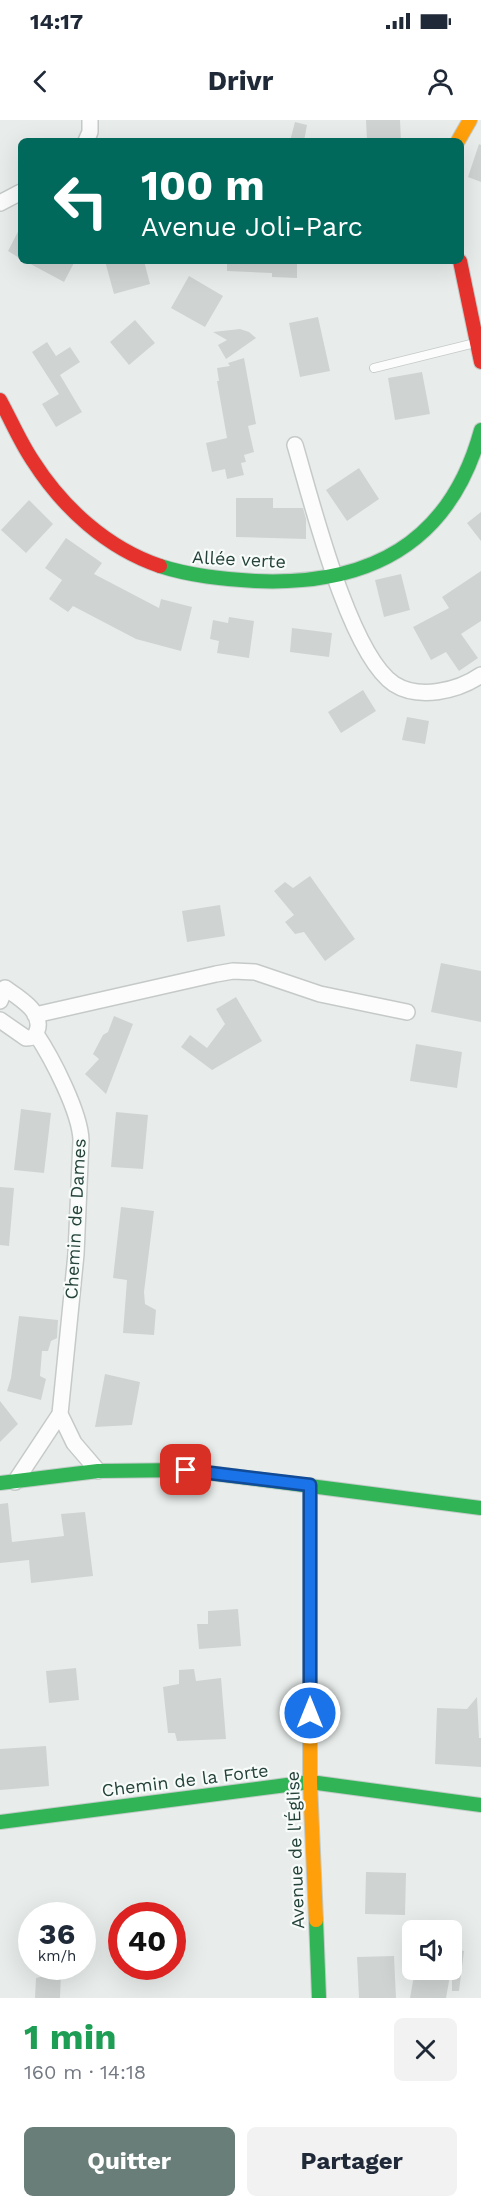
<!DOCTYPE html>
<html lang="fr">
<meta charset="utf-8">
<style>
:root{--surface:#fff;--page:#f2f2f3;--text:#1f2937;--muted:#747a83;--accent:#697e78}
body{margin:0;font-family:"Work Sans",sans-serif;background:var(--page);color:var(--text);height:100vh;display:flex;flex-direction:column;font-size:22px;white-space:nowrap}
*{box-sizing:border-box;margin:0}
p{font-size:20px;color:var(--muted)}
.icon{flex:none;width:33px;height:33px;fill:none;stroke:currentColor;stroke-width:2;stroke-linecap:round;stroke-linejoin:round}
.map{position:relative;height:1878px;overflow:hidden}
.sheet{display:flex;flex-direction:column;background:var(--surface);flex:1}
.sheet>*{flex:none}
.guide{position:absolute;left:18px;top:18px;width:446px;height:126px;border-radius:9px;box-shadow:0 6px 24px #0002;background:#00695c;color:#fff;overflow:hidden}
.buttons{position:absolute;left:402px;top:1800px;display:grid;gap:12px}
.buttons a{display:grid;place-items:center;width:60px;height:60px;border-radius:9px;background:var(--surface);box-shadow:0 6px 24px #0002;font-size:30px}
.speed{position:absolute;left:18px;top:1782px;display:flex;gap:12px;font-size:30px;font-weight:700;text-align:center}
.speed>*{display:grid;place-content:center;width:78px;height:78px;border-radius:50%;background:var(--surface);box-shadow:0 6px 24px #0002;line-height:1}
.speed small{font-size:15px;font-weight:400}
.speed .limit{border:9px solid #d22;background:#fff;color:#111}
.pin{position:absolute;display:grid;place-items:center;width:51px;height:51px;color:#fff;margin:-26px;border-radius:12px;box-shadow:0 3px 9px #0006}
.me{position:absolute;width:66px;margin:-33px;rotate:0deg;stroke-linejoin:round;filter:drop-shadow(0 0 4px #0008)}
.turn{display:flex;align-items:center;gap:21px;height:126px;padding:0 24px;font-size:27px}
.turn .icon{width:78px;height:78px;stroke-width:2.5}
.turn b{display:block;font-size:42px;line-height:51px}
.round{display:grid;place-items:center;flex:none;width:63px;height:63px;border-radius:9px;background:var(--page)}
.headline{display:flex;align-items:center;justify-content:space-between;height:102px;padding:0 24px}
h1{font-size:36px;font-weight:700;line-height:45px;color:#1e9e55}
.cta{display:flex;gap:12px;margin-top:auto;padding:12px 24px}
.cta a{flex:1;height:69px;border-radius:9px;background:var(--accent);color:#fff;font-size:24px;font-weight:700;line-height:69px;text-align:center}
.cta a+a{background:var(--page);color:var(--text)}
.status{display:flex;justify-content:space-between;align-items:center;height:42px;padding:0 30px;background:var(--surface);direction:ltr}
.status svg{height:16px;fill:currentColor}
header{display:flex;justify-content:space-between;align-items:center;height:78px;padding:0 24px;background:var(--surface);font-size:27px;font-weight:700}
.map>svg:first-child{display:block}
.building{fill:#cfd4d2}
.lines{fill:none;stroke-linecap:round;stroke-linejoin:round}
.lane-casing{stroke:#c5cac8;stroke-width:10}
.street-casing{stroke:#c5cac8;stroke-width:18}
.fast-casing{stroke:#c3cbc8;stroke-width:16}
.slow-casing{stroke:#c3cbc8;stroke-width:16}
.jam-casing{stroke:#c3cbc8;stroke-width:16}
.lane{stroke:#fcfcfc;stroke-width:8}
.street{stroke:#fcfcfc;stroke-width:15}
.fast{stroke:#30b455;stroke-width:14}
.slow{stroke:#ff9f0a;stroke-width:14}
.jam{stroke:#e5322d;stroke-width:14}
.route-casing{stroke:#114b97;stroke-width:15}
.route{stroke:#1a73e8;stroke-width:10}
.labels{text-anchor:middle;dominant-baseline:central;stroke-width:4.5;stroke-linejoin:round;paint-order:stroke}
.street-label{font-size:18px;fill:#24423a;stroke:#f7fbf9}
</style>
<div class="status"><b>14:17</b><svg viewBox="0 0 49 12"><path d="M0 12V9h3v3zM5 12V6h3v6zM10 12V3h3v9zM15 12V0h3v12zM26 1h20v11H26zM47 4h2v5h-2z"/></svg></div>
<header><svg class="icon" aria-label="back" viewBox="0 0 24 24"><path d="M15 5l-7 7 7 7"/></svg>Drivr<svg class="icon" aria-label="person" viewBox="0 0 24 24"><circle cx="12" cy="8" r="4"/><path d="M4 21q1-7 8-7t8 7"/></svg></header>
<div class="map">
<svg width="481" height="1878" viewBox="0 0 481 1878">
<rect width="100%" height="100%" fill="#e8edeb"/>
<path class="building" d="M366,0H400L401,21H367Z
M295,2L307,5L304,21H290Z
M479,24L481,25V62L468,57Z
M21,106V139L8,131Z
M25,141H75L64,162Z
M105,141H144L150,164L114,174Z
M227,141H297V158L272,157V153L227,151Z
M189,156L223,176L205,207L171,188Z
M318,197L330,251L300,257L289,203Z
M135,200L155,223L129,245L110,222Z
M240,209L249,212L256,218L226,239L218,225L227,220L213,212Z
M47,222L56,236L70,227L80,242L60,255L82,292L56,307L42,284L59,274L32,232Z
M244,238L256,304L248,306L254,332L244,335L246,342L241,343L244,355L227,359L225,349L212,352L206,323L227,318L217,261H219L217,248L230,246L228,243Z
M422,252L430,294L395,300L388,258Z
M359,348L379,379L347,401L326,370Z
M236,378H273V388H303L306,399V419L236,417Z
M29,380L53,404L26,433L1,410Z
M481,392V421L467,403Z
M66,418L102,443L94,454L159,488L161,479L192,487L181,531L136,519L73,486L68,492L49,479L62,460L45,448Z
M481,451V501L461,514L478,538L459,551L446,532L431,540L413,507L449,488L442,477Z
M401,454L410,490L384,497L375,460Z
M229,497L254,501L249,538L217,533L219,521L210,519L213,500L228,503Z
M292,508L332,513L329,537L290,532Z
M363,570L376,591L341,613L328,592Z
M407,597L429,601L425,624L402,620Z
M310,756L355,819L325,841L304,812L295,814L285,802L294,795L274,771L285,762L293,768Z
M220,785L225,816L187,822L182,791Z
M441,843L481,851V902L431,892Z
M236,877L262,921L212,950L181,927L190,915L207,928L225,904L216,889Z
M114,896L133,904L106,974L85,954L99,939L93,934L103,915L108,912Z
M416,924L462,932L457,968L410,961Z
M21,989L51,993L44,1053L14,1050Z
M116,992L148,995L143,1049L111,1047Z
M0,1067L14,1068L9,1126L0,1125Z
M121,1087L154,1091L144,1172L145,1184L156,1190L154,1215L123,1213L127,1160L113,1158Z
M19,1196L58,1200L57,1218L51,1221L48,1231H42L40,1256L46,1259L41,1280L7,1271L11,1258Z
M105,1254L140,1262L132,1305L95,1307Z
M0,1281L18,1304L0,1322Z
M8,1383L12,1422L64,1416L61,1394L85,1392L93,1456L31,1463L29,1440L0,1443V1384Z
M238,1489L241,1526L199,1529L197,1504H208V1491Z
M76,1548L79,1580L49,1583L46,1551Z
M194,1549L196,1561L221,1558L226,1619L177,1621L175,1613H168L163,1567L179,1564V1550Z
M477,1577L479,1618H481V1647L435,1644L437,1588L467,1589Z
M46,1626L49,1666L0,1670V1629Z
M366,1752L406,1753L405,1795L365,1794Z
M452,1829L464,1831L459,1871H452Z
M394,1836L396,1878H359L357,1837Z
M415,1850H451L446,1878H410Z
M61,1852L60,1878H35L36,1858Z"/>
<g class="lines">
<g class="lane-casing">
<path id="lane" d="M374,248L475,223"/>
</g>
<g class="street-casing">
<path id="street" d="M86,21L90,12V0
M0,83L21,72
M295,325C311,379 349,534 394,564C419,580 458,571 481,555
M0,881L5,868C18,877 44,892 37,911C35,917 32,918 26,918L0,900
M35,895L216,854L233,851L255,852L320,874L407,892
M60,1294L74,1323L98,1351
M15,1362L60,1294L76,1134L81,1020C80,992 52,938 36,914"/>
</g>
<g class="fast-casing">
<path id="fast" d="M160,446C191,456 223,459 255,461C369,466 450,424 481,310
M0,1363L98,1351L186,1350L481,1388
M0,1702L310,1662L481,1685
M316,1800L319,1878"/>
</g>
<g class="slow-casing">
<path id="slow" d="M458,21L470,0
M310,1365V1662L316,1800"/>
</g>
<g class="jam-casing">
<path id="jam" d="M460,141L481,242
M0,280C11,300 20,322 33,341C63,388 107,428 160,446"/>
</g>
<use href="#lane" class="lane"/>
<use href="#street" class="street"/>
<use href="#fast" class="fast"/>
<use href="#slow" class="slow"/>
<use href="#jam" class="jam"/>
</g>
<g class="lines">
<g class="route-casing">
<path id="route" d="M186,1350L310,1365V1593"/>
</g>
<use href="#route" class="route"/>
</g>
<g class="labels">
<g class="street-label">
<text transform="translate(239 439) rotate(3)">Allée verte</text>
<text transform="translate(75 1099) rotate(-87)">Chemin de Dames</text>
<text transform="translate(185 1660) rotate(-7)">Chemin de la Forte</text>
<text transform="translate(295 1730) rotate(-92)">Avenue de l'Église</text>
</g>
</g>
</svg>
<div class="buttons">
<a><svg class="icon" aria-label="sound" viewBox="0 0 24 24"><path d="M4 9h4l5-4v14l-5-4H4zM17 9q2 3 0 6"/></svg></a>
</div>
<div class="speed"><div>36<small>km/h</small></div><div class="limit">40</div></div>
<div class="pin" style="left:186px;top:1350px;background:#d93025"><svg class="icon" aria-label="arrive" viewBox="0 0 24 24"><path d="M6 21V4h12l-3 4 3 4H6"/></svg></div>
<svg class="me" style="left:310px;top:1593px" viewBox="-20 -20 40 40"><circle r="17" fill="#1a73e8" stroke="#fff" stroke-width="3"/><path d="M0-11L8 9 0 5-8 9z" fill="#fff"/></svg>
<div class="guide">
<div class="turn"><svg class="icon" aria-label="left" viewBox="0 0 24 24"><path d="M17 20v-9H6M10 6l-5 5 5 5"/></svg><div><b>100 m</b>Avenue Joli-Parc</div></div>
</div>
</div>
<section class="sheet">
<div class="headline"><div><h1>1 min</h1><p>160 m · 14:18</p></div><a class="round"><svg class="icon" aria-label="close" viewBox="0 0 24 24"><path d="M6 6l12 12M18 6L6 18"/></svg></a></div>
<div class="cta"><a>Quitter</a><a>Partager</a></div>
</section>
